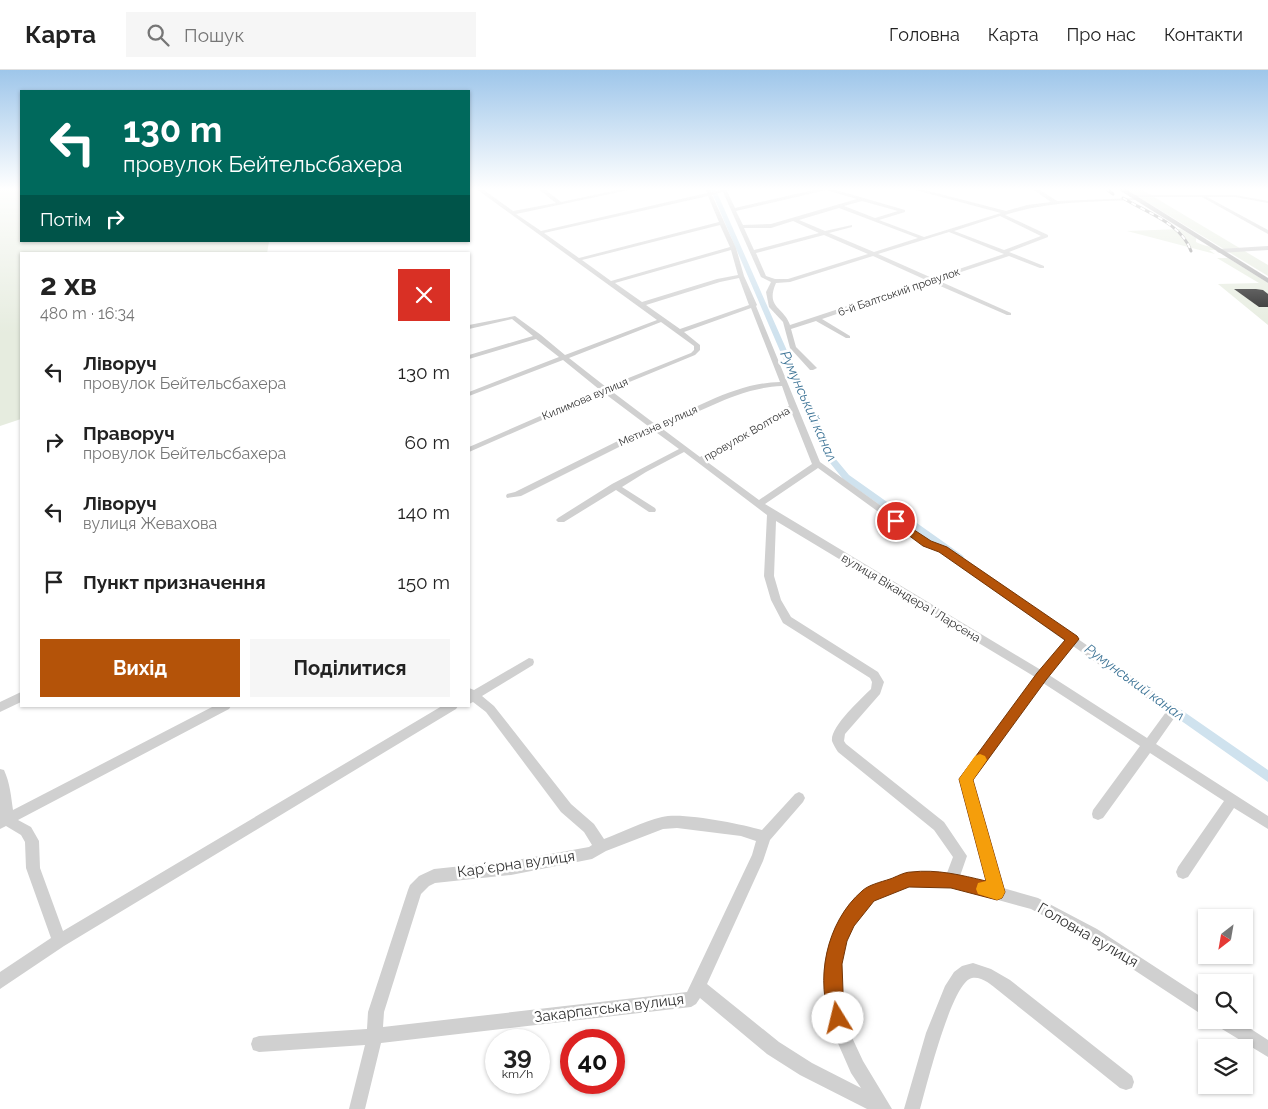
<!DOCTYPE html>
<html lang="uk">
<meta charset="utf-8">
<style>
:root{--surface:#fff;--page:#f6f6f6;--text:#222;--muted:#767676;--line:#e0e0e0;--accent:#b45309}
body{margin:0;font-family:Raleway,sans-serif;background:var(--page);color:var(--text);height:100vh;display:flex;flex-direction:column;font-size:19px;white-space:nowrap}
*{box-sizing:border-box;margin:0}
p{font-size:16px;color:var(--muted)}
.icon{flex:none;width:28px;height:28px;fill:none;stroke:currentColor;stroke-width:2;stroke-linecap:round;stroke-linejoin:round}
.map{position:relative;flex:1;overflow:hidden}
.side{position:absolute;left:20px;top:182px;width:450px;height:455px;display:flex;flex-direction:column;background:var(--surface);border-radius:0px;box-shadow:0 1px 4px #0004}
.side>*{flex:none}
.guide{position:absolute;left:20px;top:20px;width:450px;height:152px;border-radius:0px;box-shadow:0 1px 4px #0004;background:#00695c;color:#fff;overflow:hidden}
.needle{width:32px;rotate:211deg}
.tools{position:absolute;left:1198px;top:839px;display:grid;gap:10px}
.tools a{display:grid;place-items:center;width:55px;height:55px;border-radius:0px;background:var(--surface);box-shadow:0 1px 4px #0004;font-size:25px}
.speed{position:absolute;left:485px;top:959px;display:flex;gap:10px;font-size:25px;font-weight:700;text-align:center}
.speed>*{display:grid;place-content:center;width:65px;height:65px;border-radius:50%;background:var(--surface);box-shadow:0 1px 4px #0004;line-height:1}
.speed small{font-size:12px;font-weight:400}
.speed .limit{border:8px solid #d22;background:#fff;color:#111}
.pin{position:absolute;display:grid;place-items:center;width:42px;height:42px;color:#fff;margin:-21px;border:2px solid #fff;border-radius:50%;box-shadow:0 1px 5px #0007}
.me{position:absolute;width:55px;margin:-28px;rotate:351deg;stroke-linejoin:round;filter:drop-shadow(0 0 4px #0008)}
.turn{display:flex;align-items:center;gap:18px;height:105px;padding:0 20px;font-size:22px}
.turn .icon{width:65px;height:65px;stroke-width:2.5}
.turn b{display:block;font-size:35px;line-height:42px}
.then{display:flex;align-items:center;height:48px;padding:0 20px;background:#0003;gap:10px;font-size:19px}
.round{display:grid;place-items:center;flex:none;width:52px;height:52px;border-radius:0px;background:var(--page)}
.head{display:flex;align-items:center;justify-content:space-between;height:85px;padding:0 20px}
h1{font-size:30px;font-weight:700;line-height:38px}
.cta{display:flex;gap:10px;margin-top:auto;padding:10px 20px}
.cta a{flex:1;height:58px;border-radius:0px;background:var(--accent);color:#fff;font-size:20px;font-weight:700;line-height:58px;text-align:center}
.cta a+a{background:var(--page);color:var(--text)}
ul{padding:0;list-style:none}
li{display:flex;align-items:center;gap:15px;height:70px;padding:0 20px}
li div{flex:1}
li b{display:block;font-size:19px}
li em{font-style:normal}
header{display:flex;align-items:center;gap:30px;box-sizing:border-box;height:70px;padding:0 25px;background:var(--surface);border-bottom:1px solid var(--line)}
header strong{font-size:24px}
nav{display:flex;gap:28px;margin-inline-start:auto;font-size:18px}
.search{width:350px;height:45px;background:var(--page);display:flex;align-items:center;gap:12px;box-sizing:border-box;padding:0 18px;border-radius:0px;color:var(--muted);font-size:19px}
.map>svg:first-child{display:block}
.green{fill:#e6ecdf}
.lines{fill:none;stroke-linecap:round;stroke-linejoin:round}
.canal{fill:#cfe2ee;fill-rule:evenodd}
.building{fill:#1a1a1a}
.minor{fill:#d0d0d0;fill-rule:evenodd}
.major{fill:#ababab;fill-rule:evenodd}
.rail-casing{stroke:#888;stroke-width:3}
.rail{stroke:#fff;stroke-width:2;stroke-dasharray:5;stroke-linecap:butt}
.route{fill:#b45309;stroke:#753606}
.slow{fill:#f59e0b}
.labels{text-anchor:middle;dominant-baseline:central;stroke-width:5;stroke-linejoin:round;paint-order:stroke}
.far-street-label{font-size:11px;fill:#333;stroke:#fff}
.street-label{font-size:12px;fill:#333;stroke:#fff}
.water-label{font-size:14px;font-style:italic;fill:#3f7597;stroke:#fff}
.near-street-label{font-size:15px;fill:#333;stroke:#fff}
</style>
<header>
<strong>Карта</strong>
<div class="search"><svg class="icon" aria-label="search" viewBox="0 0 24 24"><circle cx="10" cy="10" r="6"/><path d="M15 15l6 6"/></svg>Пошук</div>
<nav><a>Головна</a><a>Карта</a><a>Про нас</a><a>Контакти</a></nav>
</header>
<div class="map">
<svg width="1268" height="1039" viewBox="0 0 1268 1039">
<rect width="100%" height="100%" fill="#fff"/>
<path class="green" d="M0,118H21V171H269L267,184H21V349L0,356Z
M1124,118H1139L1268,195V206Z
M1181,159L1196,168V172C1203,176 1209,175 1216,180H1209L1215,184L1127,161Z
M1217,188H1228L1268,213V255L1218,214L1259,213Z"/>
<g class="lines">
<path class="canal" d="M710,118H715L834,387L849,405L962,485L964,487L962,489H956L843,409L826,388Z
M1167,630L1268,700V712L1163,638L1161,635L1163,632Z"/>
</g>
<path class="building" d="M1234,219H1256L1263,220L1268,224V237H1259Z"/>
<g class="lines">
<path class="minor" d="M475,118H481L513,141L556,133L537,118H543L561,132L627,118H638L516,144L541,161L707,123L705,118H710L711,122L721,120V118H737L727,121L735,138L822,118H829L905,140V142L879,150L924,167L1001,143L908,118H917L1006,141L1027,135L1051,132L1031,118H1037L1057,131L1137,128L1135,130C1091,132 1047,131 1005,145L1048,165V167L1009,182L1044,196V198H1040L1009,186L937,210L1011,243V245H1007L931,212L822,249L850,266V268H846L816,251L791,259L796,277L817,298L813,300H810L790,278L783,252L769,237L766,222L771,212L761,207L723,122L712,125L736,178L744,206L757,235L756,236L820,392L930,471L946,478L1072,565L1077,566L1078,569L1177,638L1179,641L1177,644L1156,674L1268,746V759L1234,738L1188,807L1183,809L1178,807L1176,802L1178,797L1224,731L1150,683L1103,748L1098,750L1093,748L1092,744L1093,740L1140,676L1043,613L973,710L1003,818L1038,828L1097,859L1206,930V947L1201,944L1087,869L1031,839L951,817L909,816L873,830L853,855L846,871L840,893L842,921L849,961L863,991L892,1039H867L800,1005L767,984L700,928L696,934L691,937L381,973L365,1039H349L365,975L259,982L253,980L251,974L253,968L259,966L367,959L368,942L408,820L410,815L419,806L434,799L511,791L589,777L592,775L584,762L561,742L486,642L473,632L469,634V618L474,620L529,588L533,589L534,592L533,595L482,626L494,636L571,734L594,754L604,769C623,762 642,752 662,747C683,742 740,754 762,760L795,724L799,722L803,724L805,728L803,732L770,770L763,791L707,914L779,972L812,993L861,1018L851,1003L833,962L826,921V893L832,870L843,845L863,820L909,802L947,803L953,787L934,760L838,682C836,679 833,674 832,671C830,657 861,629 871,619L872,612L870,608L783,553L771,530L764,506L767,445L684,382L646,402L622,417L655,438L656,440L655,442H649L616,420L564,452H558L556,450L558,448L612,414L679,379L653,360L521,426L507,428L506,426L507,424L515,422L648,356L604,323L469,382V377L600,320L563,290L469,326V322L559,287L536,269L469,289V285L533,266L512,249L469,259V255L515,246L541,265L565,285L657,250ZM826,120L857,129L771,154L743,155L736,141ZM708,126L719,152L579,188L544,163ZM862,131L898,141L875,148L844,136ZM839,138L918,168L874,182L829,163L852,157V155L825,161L799,150ZM1000,146L1041,166L1004,180L954,161ZM793,151L819,163L754,180L744,158H771ZM720,155L730,177L611,211L582,190ZM949,162L1004,184L932,208L878,184ZM824,165L868,184L788,209H775L766,206L756,183ZM731,180L738,205L717,209L642,232L615,213ZM873,186L926,210L790,255C784,237 765,238 776,213L790,212ZM739,208L749,235L680,259L646,235L720,212ZM751,238L780,312C734,313 698,339 655,354L610,320L695,285L700,280V275L684,262ZM661,252L694,276V280L691,283L606,317L569,288ZM782,316L789,336L700,387L660,357C703,343 735,318 782,316ZM791,341L812,394L759,430L706,391ZM818,398L924,475L940,482L1065,571L1041,600L765,434ZM776,451L1035,607L960,709L988,813L960,806L967,786L944,752L846,674L844,671L845,664L880,624L884,612L878,602L791,547L781,530L774,506ZM1073,576L1166,642L1147,668L1049,605ZM677,758L741,766L756,771L752,785L687,922L383,957L384,942L421,824L429,816L435,813L511,805L592,789L606,781L663,759Z
M1131,125H1235L1268,131V133L1235,127H1207L1268,160V164L1202,127H1129Z
M1268,176V180L1219,183L1216,181L1219,179Z
M21,622V632L0,642V632Z
M214,636H231L229,639L18,750L31,757L39,771L40,798L63,861L442,636H458L456,639L64,876L0,919V902L51,868L26,798L25,772L21,765L6,756L0,759V699L4,700C10,713 11,726 13,740Z
M973,893L991,899L1010,910L1132,1006L1134,1012L1132,1018L1126,1020L1120,1018L999,921C992,915 981,906 972,908C952,911 926,1018 920,1039H904L926,963L945,916L954,902L962,896Z
M1215,950H1237L1268,970V987L1217,956Z"/>
<path class="major" d="M1116,118H1124L1268,208V213Z"/>
<g class="rail-casing">
<path id="rail" d="M1105,118L1113,124
M1123,128C1147,143 1181,153 1191,181"/>
</g>
<use href="#rail" class="rail"/>
</g>
<linearGradient id="sky" x2="0" y2="1"><stop stop-color="#9ec6ea"/><stop offset="0.45" stop-color="#fff"/><stop offset="1" stop-color="#fff" stop-opacity="0"/></linearGradient>
<rect width="1268" height="264" fill="url(#sky)"/>
<path class="route" d="M896,448L931,471L947,477L1077,566L1079,569L1046,610L973,710L1005,822L1002,828L997,830L951,818L909,817L874,831L854,856L847,871L842,894L843,921L847,948L845,954L838,957L832,954C814,911 826,852 862,821C868,815 881,812 890,809C896,807 904,802 911,802C937,799 961,805 986,811L959,709L1037,603L1065,570L939,482L923,476L892,453L891,451L892,449Z"/>
<path class="slow" d="M980,684L985,686L987,690L973,710L1005,822L1002,828L997,830L978,824L976,819L978,813L986,811L959,709L975,686Z"/>
<g class="labels">
<g class="far-street-label">
<text transform="translate(899 222) rotate(-19)">6-й Балтський провулок</text>
<text transform="translate(585 329) rotate(-23)">Килимова вулиця</text>
<text transform="translate(658 356) rotate(-24)">Метизна вулиця</text>
<text transform="translate(747 364) rotate(-30)">провулок Волтона</text>
</g>
<g class="street-label">
<text transform="translate(911 528) rotate(31)">вулиця Вікандера і Ларсена</text>
</g>
<g class="water-label">
<text transform="translate(809 336) rotate(66)">Румунський канал</text>
<text transform="translate(1135 612) rotate(36)">Румунський канал</text>
</g>
<g class="near-street-label">
<text transform="translate(516 794) rotate(-8)">Карʼєрна вулиця</text>
<text transform="translate(1088 865) rotate(30)">Головна вулиця</text>
<text transform="translate(609 938) rotate(-7)">Закарпатська вулиця</text>
</g>
</g>
</svg>
<div class="tools">
<a><svg class="needle" viewBox="-14 -14 28 28"><path d="M0-13l5 13h-10z" fill="#e53935"/><path d="M0 13l5-13h-10z" fill="#767676"/></svg></a>
<a><svg class="icon" aria-label="search" viewBox="0 0 24 24"><circle cx="10" cy="10" r="6"/><path d="M15 15l6 6"/></svg></a>
<a><svg class="icon" aria-label="layers" viewBox="0 0 24 24"><path d="M12 4l9 5-9 5-9-5zM3 14l9 5 9-5"/></svg></a>
</div>
<div class="speed"><div>39<small>km/h</small></div><div class="limit">40</div></div>
<div class="pin" style="left:896px;top:451px;background:#d93025"><svg class="icon" aria-label="arrive" viewBox="0 0 24 24"><path d="M6 21V4h12l-3 4 3 4H6"/></svg></div>
<svg class="me" style="left:838px;top:948px" viewBox="-20 -20 40 40"><circle r="19" fill="#fff"/><path d="M0-13L10 11 0 6-10 11z" fill="#b45309"/></svg>
<div class="guide">
<div class="turn"><svg class="icon" aria-label="left" viewBox="0 0 24 24"><path d="M17 20v-9H6M10 6l-5 5 5 5"/></svg><div><b>130 m</b>провулок Бейтельсбахера</div></div>
<div class="then">Потім<svg class="icon" aria-label="right" viewBox="0 0 24 24"><path d="M7 20v-9h11M14 6l5 5-5 5"/></svg></div>
</div>
<section class="side">
<div class="head"><div><h1>2 хв</h1><p>480 m · 16:34</p></div><a class="round" style="background:#d93025;color:#fff"><svg class="icon" aria-label="close" viewBox="0 0 24 24"><path d="M6 6l12 12M18 6L6 18"/></svg></a></div>
<ul>
<li><svg class="icon" aria-label="left" viewBox="0 0 24 24"><path d="M17 20v-9H6M10 6l-5 5 5 5"/></svg><div><b>Ліворуч</b><p>провулок Бейтельсбахера</p></div><em>130 m</em></li>
<li><svg class="icon" aria-label="right" viewBox="0 0 24 24"><path d="M7 20v-9h11M14 6l5 5-5 5"/></svg><div><b>Праворуч</b><p>провулок Бейтельсбахера</p></div><em>60 m</em></li>
<li><svg class="icon" aria-label="left" viewBox="0 0 24 24"><path d="M17 20v-9H6M10 6l-5 5 5 5"/></svg><div><b>Ліворуч</b><p>вулиця Жевахова</p></div><em>140 m</em></li>
<li><svg class="icon" aria-label="arrive" viewBox="0 0 24 24"><path d="M6 21V4h12l-3 4 3 4H6"/></svg><div><b>Пункт призначення</b></div><em>150 m</em></li>
</ul>
<div class="cta"><a>Вихід</a><a>Поділитися</a></div>
</section>
</div>
